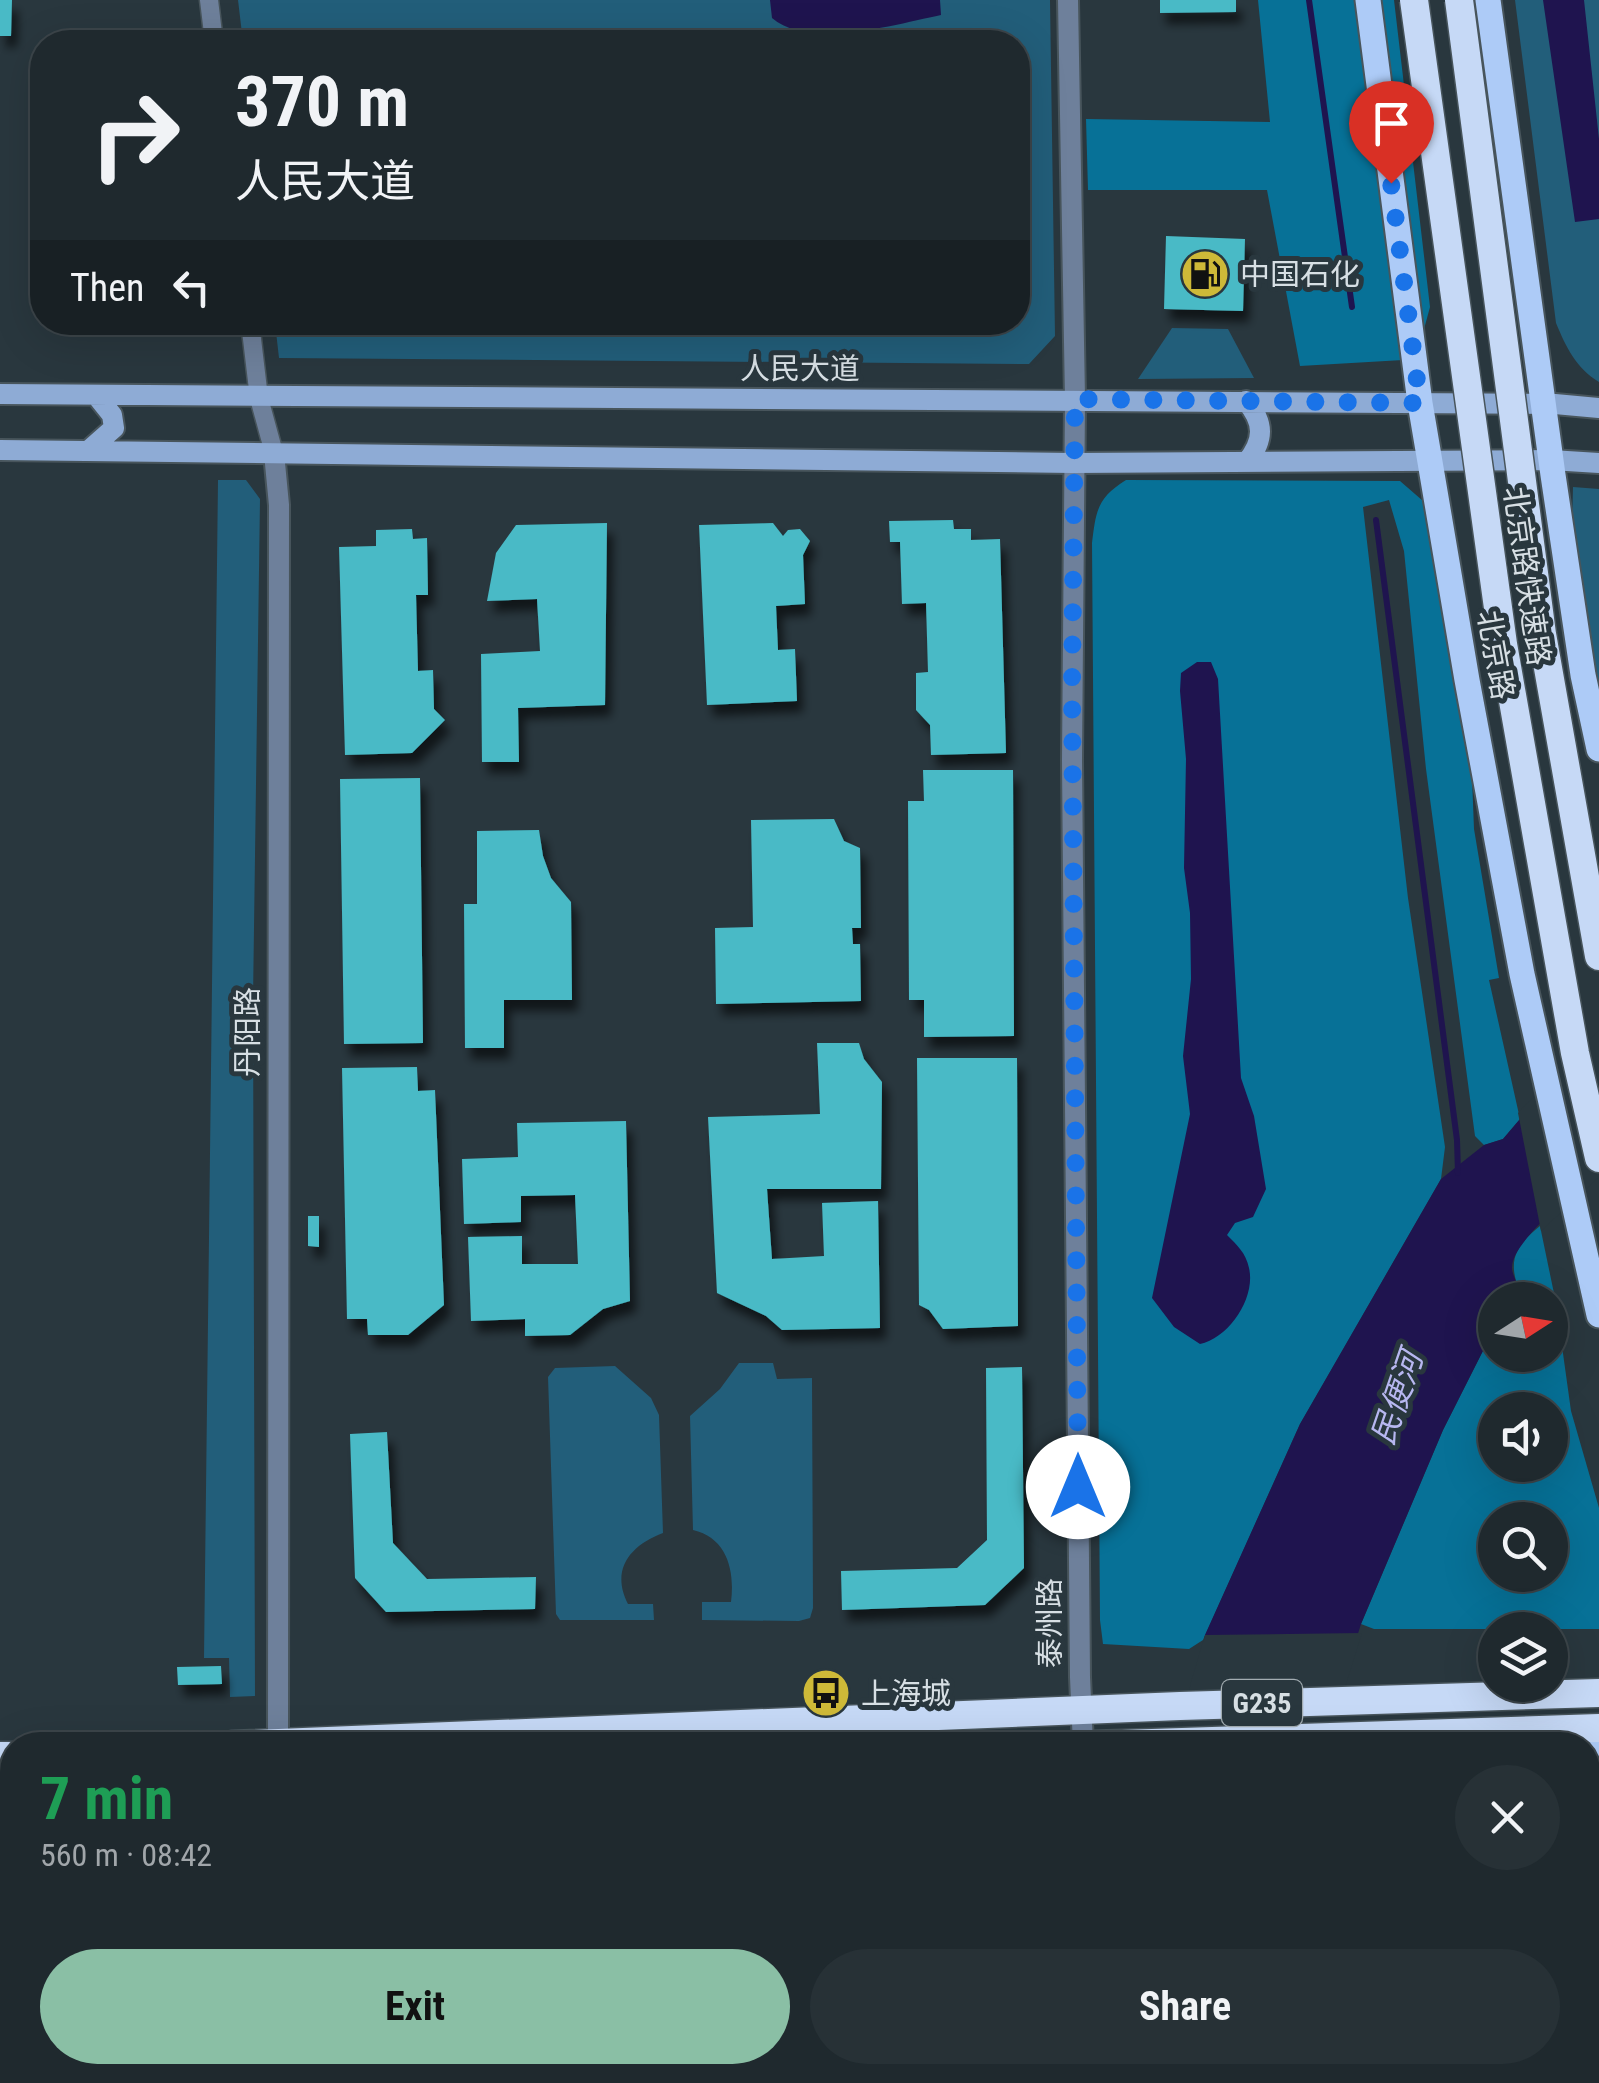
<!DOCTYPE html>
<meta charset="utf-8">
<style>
:root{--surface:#1f292e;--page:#273136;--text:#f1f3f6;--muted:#a1a6aa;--line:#3c454a;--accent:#8abfa5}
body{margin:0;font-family:"Roboto Condensed","Noto Sans SC",sans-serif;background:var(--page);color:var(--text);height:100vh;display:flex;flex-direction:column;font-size:38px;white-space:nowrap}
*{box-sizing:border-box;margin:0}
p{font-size:32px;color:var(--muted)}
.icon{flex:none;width:55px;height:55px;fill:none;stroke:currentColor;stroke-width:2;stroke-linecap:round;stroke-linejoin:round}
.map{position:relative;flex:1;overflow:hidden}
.side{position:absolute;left:0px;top:1732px;width:1600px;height:352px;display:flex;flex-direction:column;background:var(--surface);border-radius:40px 40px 0 0;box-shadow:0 10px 40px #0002,0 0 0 2px var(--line)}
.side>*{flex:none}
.guide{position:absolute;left:30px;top:30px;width:1000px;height:305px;border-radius:40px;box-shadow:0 10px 40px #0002,0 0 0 2px var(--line);background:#1f292e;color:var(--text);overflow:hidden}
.needle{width:65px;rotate:78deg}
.buttons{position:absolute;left:1478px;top:1282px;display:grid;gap:20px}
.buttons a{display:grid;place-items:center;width:90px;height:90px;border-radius:50%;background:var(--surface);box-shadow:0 10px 40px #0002,0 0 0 2px var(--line);font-size:50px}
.pin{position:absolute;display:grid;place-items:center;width:85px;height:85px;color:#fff;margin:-102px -42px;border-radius:50% 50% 50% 0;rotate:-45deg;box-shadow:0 0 10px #0007}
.pin .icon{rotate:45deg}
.me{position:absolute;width:110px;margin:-55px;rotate:0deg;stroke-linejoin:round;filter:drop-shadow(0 0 8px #0008)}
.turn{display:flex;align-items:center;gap:35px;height:210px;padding:0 40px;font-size:45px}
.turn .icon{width:130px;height:130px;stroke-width:2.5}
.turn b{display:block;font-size:70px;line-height:85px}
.then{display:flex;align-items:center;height:95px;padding:0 40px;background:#0003;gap:20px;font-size:38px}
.round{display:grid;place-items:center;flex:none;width:105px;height:105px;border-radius:52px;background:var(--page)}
.head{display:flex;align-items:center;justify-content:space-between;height:170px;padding:0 40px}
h1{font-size:60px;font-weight:700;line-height:75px;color:#1e9e55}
.action{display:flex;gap:20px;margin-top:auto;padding:20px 40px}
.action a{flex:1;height:115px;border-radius:60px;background:var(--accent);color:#111;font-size:40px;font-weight:700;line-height:115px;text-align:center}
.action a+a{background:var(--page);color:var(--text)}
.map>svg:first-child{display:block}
.green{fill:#225e7a}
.forest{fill:#077197;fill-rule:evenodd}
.water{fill:#1f144f}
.pier{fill:#29373e}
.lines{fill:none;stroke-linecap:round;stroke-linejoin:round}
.stream{stroke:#1f144f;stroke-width:6}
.building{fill:#48bac6;filter:url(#shadow)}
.minor-casing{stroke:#48555c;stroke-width:21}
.tertiary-casing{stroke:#48555c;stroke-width:24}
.secondary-casing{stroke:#48555c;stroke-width:24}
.primary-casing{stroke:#48555c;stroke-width:29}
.trunk-casing{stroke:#48555c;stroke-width:31}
.minor{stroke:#6e809b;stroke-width:18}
.tertiary{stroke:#6e809b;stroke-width:20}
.secondary{stroke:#8eabd5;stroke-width:20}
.primary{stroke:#adcbf7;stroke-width:25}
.trunk{stroke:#c6d9f6;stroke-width:28}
.trunk-bridge-casing{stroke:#48555c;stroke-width:31;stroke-linecap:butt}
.trunk-bridge{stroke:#c6d9f6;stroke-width:28}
.route{stroke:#1a73e8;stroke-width:18;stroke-dasharray:0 32.4}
.labels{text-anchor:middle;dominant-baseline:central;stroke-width:10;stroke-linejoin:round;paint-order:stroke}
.shield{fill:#29373e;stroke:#a3adb2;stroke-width:2.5}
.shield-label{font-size:28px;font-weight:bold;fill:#d7dfe4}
.poi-label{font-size:30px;fill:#d7dfe4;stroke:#29373e;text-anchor:start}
.street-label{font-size:30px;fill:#d7dfe4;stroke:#29373e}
.water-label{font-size:32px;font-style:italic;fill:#b7b7f0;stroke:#29373e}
</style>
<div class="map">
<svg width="1599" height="2083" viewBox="0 0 1599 2083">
<defs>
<filter id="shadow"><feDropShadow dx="6" dy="11" stdDeviation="5" flood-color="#0009"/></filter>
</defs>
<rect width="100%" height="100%" fill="#29373e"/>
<path class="green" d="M238,0H1050L1055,336L1029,364L279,358L275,323L1018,322V42H243Z
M1515,0H1599V382C1576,368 1566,347 1556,323Z
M1172,328L1228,329L1254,378L1138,379Z
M218,480H246L260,499L253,999L255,1696L230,1697L229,1658H204Z
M1573,487L1599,489V689L1572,526Z
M739,1363H773L777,1379L812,1378L813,1608L810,1618L799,1621L702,1620V1602H731C735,1570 727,1538 693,1530L690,1416L720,1389Z
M615,1366L651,1398L659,1415L663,1533C631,1545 610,1569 628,1604H653L654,1620H560L556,1614L548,1377L555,1368Z
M1599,1799V2083H1175L1180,2072H1588V1800Z"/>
<path class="forest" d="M1258,0H1394L1430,307L1420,344L1403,360L1300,366L1267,190H1088L1086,119L1270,122Z
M1126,480L1400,481L1430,507L1469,700L1474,829L1499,978L1489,980L1520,1119L1503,1139L1484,1145L1475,1136L1426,769L1404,551L1389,500L1363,507L1408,898L1445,1147L1441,1179L1300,1424L1203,1640L1189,1649L1103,1644L1100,1620L1092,543C1096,511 1097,498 1126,480Z
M1540,1226L1556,1303L1571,1411L1599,1508V1629H1374L1361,1624L1443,1430L1495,1327V1355H1550V1300H1509L1517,1284C1508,1257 1519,1243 1540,1226ZM1495,1410H1550V1465H1495ZM1495,1520H1550V1575H1495Z"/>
<path class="water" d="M770,0H940L941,15C897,24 809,50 772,18Z
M1543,0H1584L1599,139V219L1575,222Z
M1197,662H1211L1218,679L1241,1078L1254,1116L1266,1189L1253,1217L1235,1223L1227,1235C1237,1245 1246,1253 1249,1268C1256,1298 1229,1338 1200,1344L1174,1327L1152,1298L1190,1114L1183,1056L1191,979L1190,913L1184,868L1186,759L1180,691L1181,673Z
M1520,1119L1599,1171C1579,1189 1511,1241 1512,1268C1512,1273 1515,1278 1517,1284L1509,1300H1495V1327L1443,1430L1361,1624L1323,1745H1183L1205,1635L1300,1424L1441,1179L1484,1145L1503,1139Z
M1061,2072H1180V2073L1175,2083H1055Z"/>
<path class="pier" d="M1599,1030V1177L1541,1231L1518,1113Z
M1362,1633L1327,1745H1178L1191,1682L1205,1635Z"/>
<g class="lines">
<path class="stream" d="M1309,0L1352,307
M1376,520L1457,1140L1458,1173"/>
</g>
<path class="building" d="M0,0H12L11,36H0Z
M1160,0H1236V12L1160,13Z
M1166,236L1245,239L1243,311L1164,309Z
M953,520L954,529H971V540L1000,539L1006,753L931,755L930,725L916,710V673L928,672L926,603L902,604L900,542H890L889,521Z
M607,523L605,705L518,708L519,762H482L481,654L540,651L537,599L487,601L496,553L516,525Z
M773,523L783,536L788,530L800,529L810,541L803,555L805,604L776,606L778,650L795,649L797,701L707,705L699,525Z
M412,529L413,539L427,538L428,595H416L418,671L433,670L434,709L445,720L412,753L345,755L339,547L376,546V530Z
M923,770H1013L1014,1036L924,1037V1000H909L908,801H924Z
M420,778L423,1043L344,1044L340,779Z
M834,819L844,841L860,848L861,928H852L853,944H860L861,1001L716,1004L715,928L753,927L751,820Z
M539,830L543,856L551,878L571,902L572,1000H504V1048H465L464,904H477V831Z
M817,1043H859L864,1059L882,1082L881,1189H767L772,1259L824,1256L822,1203L878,1201L880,1328L782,1330L766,1316L717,1293L708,1117L820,1114Z
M917,1058H1017L1018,1326L943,1329L929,1310L919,1305Z
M417,1067L418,1091L435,1090L444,1305L408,1335H368L367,1319H347L342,1068Z
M626,1121L630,1301L603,1309L570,1335L525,1336V1319L471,1321L468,1237L522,1236V1264H578L575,1195L521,1196V1222L464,1224L462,1159L518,1157L517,1123Z
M308,1216H319V1247L308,1246Z
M1022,1367L1024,1568L985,1605L842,1610L841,1571L957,1568L987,1540L986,1368Z
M387,1432L393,1543L427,1579L536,1577L535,1609L386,1612L355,1578L350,1434Z
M221,1666L222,1684L178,1685L177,1667Z
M87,2072H136V2083H87Z
M175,2072H240V2083H175Z
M371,2072H408V2083H372Z"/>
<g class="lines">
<g class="minor-casing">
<path id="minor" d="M209,0L214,42
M250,322L259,398L274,453"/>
</g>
<g class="tertiary-casing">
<path id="tertiary" d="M1068,0L1075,399L1072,760L1080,1677L1083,1745
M274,453L279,505L278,1745
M302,2072L303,2083"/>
</g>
<g class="secondary-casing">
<path id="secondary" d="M0,394L1555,404L1599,408
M1246,401C1265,423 1264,440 1247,462
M0,450L1073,463L1551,460L1599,463
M88,451L114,428L112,415L96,395"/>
</g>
<g class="primary-casing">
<path id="primary" d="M1368,0L1420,403L1467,680L1522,974L1599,1315
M1488,0L1553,475L1583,675L1599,749
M1559,1736L1599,1744"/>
</g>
<g class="trunk-casing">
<path id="trunk" d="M1542,634L1599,956
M1503,644L1575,1053L1599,1158
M232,1745L1180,1706L1599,1693
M1092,1745L1599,1728
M0,1756H12
M0,1788H12"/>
</g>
<use href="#minor" class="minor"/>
<use href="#tertiary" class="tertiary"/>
<use href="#secondary" class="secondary"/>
<use href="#primary" class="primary"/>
<use href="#trunk" class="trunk"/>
<g class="trunk-bridge-casing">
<path id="trunk-bridge" d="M1414,0L1503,644
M1459,0L1542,634"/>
</g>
<use href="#trunk-bridge" class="trunk-bridge"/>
</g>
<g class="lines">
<path class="route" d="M1078,1487L1072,689L1075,399L1420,403L1391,183"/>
</g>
<defs>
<g id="fuel-disc" transform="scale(2.5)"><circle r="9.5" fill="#ceb938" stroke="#29373e"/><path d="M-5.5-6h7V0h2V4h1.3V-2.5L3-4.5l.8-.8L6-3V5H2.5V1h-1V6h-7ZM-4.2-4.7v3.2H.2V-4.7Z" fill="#111"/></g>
<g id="bus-disc" transform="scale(2.5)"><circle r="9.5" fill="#ceb938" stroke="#29373e"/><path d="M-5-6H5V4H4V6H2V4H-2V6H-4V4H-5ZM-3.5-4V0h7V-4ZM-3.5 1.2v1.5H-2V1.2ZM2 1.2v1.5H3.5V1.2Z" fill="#111"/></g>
</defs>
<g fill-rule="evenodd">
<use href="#fuel-disc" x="1205" y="274"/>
<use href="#bus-disc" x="826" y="1693"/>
</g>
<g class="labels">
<rect class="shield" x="1222" y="1680" width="80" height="46" rx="8"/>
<g class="shield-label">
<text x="1262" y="1703">G235</text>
</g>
<g class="poi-label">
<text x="1240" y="274">中国石化</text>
<text x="861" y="1693">上海城</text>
</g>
<g class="street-label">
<text x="800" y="368">人民大道</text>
<text transform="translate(1527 576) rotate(82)">北京路快速路</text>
<text transform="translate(1496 655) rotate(80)">北京路</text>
<text transform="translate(247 1032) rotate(-90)">丹阳路</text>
<text transform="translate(1049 1623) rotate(-90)">泰州路</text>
</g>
<g class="water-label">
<text transform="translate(1397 1398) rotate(-71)">民便河</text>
</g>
</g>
</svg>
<div class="buttons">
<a><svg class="needle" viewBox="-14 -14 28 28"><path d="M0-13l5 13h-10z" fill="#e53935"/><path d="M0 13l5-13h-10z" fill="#a1a6aa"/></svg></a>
<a><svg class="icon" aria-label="sound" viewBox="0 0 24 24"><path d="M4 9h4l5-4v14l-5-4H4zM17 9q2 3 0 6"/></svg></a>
<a><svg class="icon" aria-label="search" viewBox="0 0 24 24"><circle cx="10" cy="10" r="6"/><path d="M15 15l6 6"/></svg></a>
<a><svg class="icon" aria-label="layers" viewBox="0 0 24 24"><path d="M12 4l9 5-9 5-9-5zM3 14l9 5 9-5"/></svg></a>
</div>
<div class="pin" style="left:1391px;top:183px;background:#d93025"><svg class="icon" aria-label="arrive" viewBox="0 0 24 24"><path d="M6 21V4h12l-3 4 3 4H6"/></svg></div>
<svg class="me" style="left:1078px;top:1487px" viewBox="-20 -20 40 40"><circle r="19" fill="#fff"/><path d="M0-13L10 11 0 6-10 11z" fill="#1a73e8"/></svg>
<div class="guide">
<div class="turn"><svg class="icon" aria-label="right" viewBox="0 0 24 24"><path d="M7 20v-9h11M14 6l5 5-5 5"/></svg><div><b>370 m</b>人民大道</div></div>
<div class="then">Then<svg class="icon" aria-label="left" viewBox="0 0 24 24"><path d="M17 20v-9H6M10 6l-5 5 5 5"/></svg></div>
</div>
<section class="side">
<div class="head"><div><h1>7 min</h1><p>560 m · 08:42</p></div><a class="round"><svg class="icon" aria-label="close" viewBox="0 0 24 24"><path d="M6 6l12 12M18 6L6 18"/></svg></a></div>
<div class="action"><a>Exit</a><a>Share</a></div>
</section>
</div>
